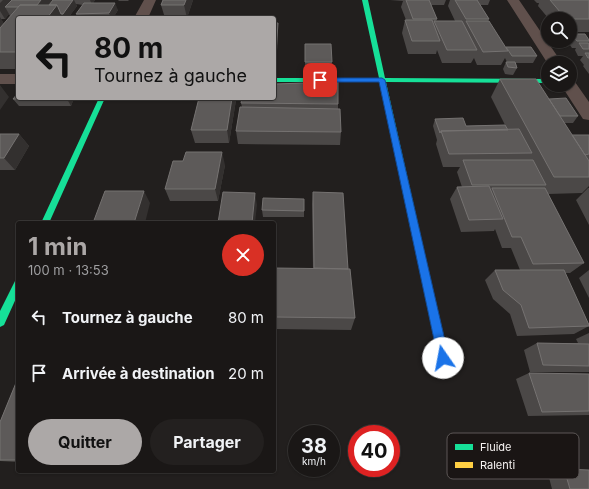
<!DOCTYPE html>
<html lang="fr">
<meta charset="utf-8">
<style>
:root{--surface:#1a1716;--page:#23201f;--text:#f1f3f6;--muted:#9f9fa1;--line:#383635;--accent:#aca8a7}
body{margin:0;font-family:Inter,sans-serif;background:var(--page);color:var(--text);height:100vh;display:flex;flex-direction:column;font-size:15px;white-space:nowrap}
*{box-sizing:border-box;margin:0}
p{font-size:13px;color:var(--muted)}
.icon{flex:none;width:22px;height:22px;fill:none;stroke:currentColor;stroke-width:2;stroke-linecap:round;stroke-linejoin:round}
.map{position:relative;flex:1;overflow:hidden}
.drawer{position:absolute;left:16px;top:221px;width:260px;height:252px;display:flex;flex-direction:column;background:var(--surface);border-radius:4px;box-shadow:0 1px 3px #0004,0 0 0 1px var(--line)}
.drawer>*{flex:none}
.hud{position:absolute;left:16px;top:16px;width:260px;height:84px;border-radius:4px;box-shadow:0 1px 3px #0004,0 0 0 1px var(--line);background:#aca8a7;color:#111;overflow:hidden}
.fabs{position:absolute;left:541px;top:12px;display:grid;gap:8px}
.fabs a{display:grid;place-items:center;width:36px;height:36px;border-radius:50%;background:var(--surface);box-shadow:0 1px 3px #0004,0 0 0 1px var(--line);font-size:20px}
.speed{position:absolute;left:288px;top:425px;display:flex;gap:8px;font-size:20px;font-weight:700;text-align:center}
.speed>*{display:grid;place-content:center;width:52px;height:52px;border-radius:50%;background:var(--surface);box-shadow:0 1px 3px #0004,0 0 0 1px var(--line);line-height:1}
.speed small{font-size:10px;font-weight:400}
.speed .limit{border:6px solid #d22;background:#fff;color:#111}
.pin{position:absolute;display:grid;place-items:center;width:34px;height:34px;color:#fff;margin:-17px;border-radius:8px;box-shadow:0 2px 6px #0006}
.me{position:absolute;width:44px;margin:-22px;rotate:348deg;stroke-linejoin:round;filter:drop-shadow(0 0 3px #0008)}
.turn{display:flex;align-items:center;gap:14px;height:84px;padding:0 12px;font-size:18px}
.turn .icon{width:52px;height:52px;stroke-width:2.5}
.turn b{display:block;font-size:28px;line-height:34px}
.round{display:grid;place-items:center;flex:none;width:42px;height:42px;border-radius:21px;background:var(--page)}
.summary{display:flex;align-items:center;justify-content:space-between;height:68px;padding:0 12px}
h1{font-size:24px;font-weight:700;line-height:30px;color:var(--accent)}
.action{display:flex;gap:8px;margin-top:auto;padding:8px 12px}
.action a{flex:1;height:46px;border-radius:24px;background:var(--accent);color:#111;font-size:16px;font-weight:700;line-height:46px;text-align:center}
.action a+a{background:var(--page);color:var(--text)}
ul{padding:0;list-style:none}
li{display:flex;align-items:center;gap:12px;height:56px;padding:0 12px}
li div{flex:1}
li b{display:block;font-size:15px}
li em{font-style:normal}
.map>svg:first-child{display:block}
.lines{fill:none;stroke-linecap:round;stroke-linejoin:round}
.street{fill:#60504c;fill-rule:evenodd}
.fast{fill:#16e098;fill-rule:evenodd}
.slow{fill:#ffcf43;fill-rule:evenodd}
.wall{fill:#4b4847;fill-rule:evenodd}
.shaded-wall{fill:#33302f}
.building{fill:#5d5a59;stroke:#757271}
.route{fill:#1a73e8;stroke:#114b97}
.key{fill:#1a1514;stroke:#5c5756;stroke-width:1}
.key-label{font-size:11px;fill:#f6f2f1}
</style>
<div class="map">
<svg width="589" height="489" viewBox="0 0 589 489">
<rect width="100%" height="100%" fill="#221f1e"/>
<g class="lines">
<path class="street" d="M144,0H156L148,18H134Z
M507,0H519L562,63L548,64Z
M0,74H18V84H0Z
M570,81L575,82L589,102V120L583,119L561,85H570Z"/>
<path class="fast" d="M362,0H368L385,78L548,79V83L386,82L422,242L421,245H415L414,242L380,82H274V78H379Z
M99,98H105L49,223H41Z
M18,280V294L4,325L0,327V311L15,281Z"/>
<path class="slow" d="M418,238L421,239L422,242L448,358L447,362L443,363L439,362L438,358L414,242L415,239Z"/>
</g>
<path class="wall" d="M0,0H95L93,3L118,10L113,18H78L76,14L83,5L76,4L77,6L68,18H18V69H0ZM9,14L10,16L4,24L1,19H5Z
M118,0H129L128,1H119Z
M163,0H193L187,18H165L161,5Z
M390,0H446L444,5H431L437,19L436,21H455L448,6L450,0H490L488,5H480L489,19L488,21L506,48V47L537,56L533,63H516L517,68L513,75L505,74L503,69L506,62H507L505,58L501,65H477L474,58L471,63H442L437,50L436,54H408L402,33L405,20H406L401,7L403,1Z
M534,0H589V32H570V19H549L538,6L539,3H537Z
M274,23L278,36L276,66H274Z
M571,34L589,40V42L588,43H589V74L583,66L584,65L580,60L583,56H578L575,50L576,48H572L567,41H570V36Z
M305,44L332,62L331,69H305Z
M500,79L549,99L578,116L573,123H564L572,135H589V186L582,193L548,194L584,263L570,273H565L589,325V326L574,334L517,336L510,314L493,299L485,280L495,270H520L511,248H502L495,229L494,231L461,232L450,199L457,187H462L457,172L460,167H443L436,144L437,140L433,126L435,119L466,126L505,125L491,97Z
M18,98H74L71,106H19L13,99Z
M199,98H236V100L229,143H195L191,130Z
M241,103L338,104V109L341,132L340,145L238,144L236,131L242,107Z
M0,134H19L29,146L15,170H0Z
M225,165L218,201H170L165,189Z
M588,188H589V225L576,200Z
M313,192L348,269L355,318L351,330L274,329V268L313,269L312,204Z
M304,199V217H263L262,210Z
M589,270V298L579,278Z
M589,333V372H530L524,350L537,343H578L576,339Z
M529,373L589,374V415L528,416L516,379Z
M18,378V462L0,461V422Z
M564,469L589,489H552L547,470Z"/>
<path class="shaded-wall" d="M3,0H22L5,7L9,14L5,19L0,11V3Z
M41,0H57L47,14L34,8Z
M73,0H74L77,6L68,18H65L63,14Z
M90,0H95L92,5Z
M186,0H193L187,18L184,5Z
M115,3L118,10L113,18H111L109,13Z
M57,5L64,18H47Z
M0,17L4,24L0,29Z
M278,23V36L276,66V53Z
M0,85L9,97L0,110Z
M67,98H74L71,106L67,99Z
M232,98H236V100L229,143L227,130Z
M19,134L29,146L15,170L4,158Z
M222,152L225,165L218,201L215,189Z
M144,191L150,203L145,223H134Z
M255,193L257,205L255,223H252Z"/>
<path class="building" d="M12,0H41L37,5H20L18,7H5Z
M53,0H73L63,14H61L57,5H49Z
M163,0H186L184,5H161Z
M406,0H429L437,19H413Z
M455,0H477L489,19H466Z
M550,0H589V19H566Z
M84,3H115L109,13L76,14Z
M20,5H57L47,18H18V52H0V28Z
M405,20H432L440,41H412Z
M434,21H462L477,50H447Z
M466,21H489L508,51L483,52Z
M274,23H278L276,53H274Z
M571,34H585L589,40V41H577Z
M579,43H589V49H583Z
M305,44H331L332,62H305Z
M506,47H531L537,56H512Z
M585,53H589V58H588Z
M506,62H515L517,68L508,67Z
M500,79H536L589,161V177H554Z
M338,82V104L241,103L242,98H274V84Z
M18,93V98H67V99H13Z
M199,98H232L227,130H191Z
M566,98L578,116H560L549,99Z
M240,107L340,109L341,132L236,131Z
M463,118L466,126L505,125L508,130L441,131L440,133L435,119Z
M519,129L532,153L449,154L441,131Z
M0,134H19L4,158H0Z
M572,135H589V154L585,155Z
M186,152H222L215,189H165L173,161H183Z
M463,160H533L546,185H472Z
M489,186L503,219L469,220L457,187Z
M492,188H545L584,263L533,264L521,237H512Z
M105,191H144L134,223H93Z
M223,192L255,193L252,223H218Z
M313,192L343,193L348,269L314,268Z
M263,198L304,199V211L262,210Z
M274,268L350,269L355,318L274,317Z
M495,270H564L589,325V326L529,328L521,305L503,290Z
M537,343L589,344V366L543,365Z
M529,373L589,374V411L542,412Z
M18,378V460H0V422Z
M564,469L589,470V489H570Z"/>
<path class="route" d="M382,78L385,80L449,358L447,362L443,364L439,362L438,358L379,82H320L317,80L320,78Z"/>
<rect x="447" y="433" width="132" height="46" rx="6" class="key"/>
<rect x="455" y="444" width="18" height="6" fill="#16e098"/>
<rect x="455" y="462" width="18" height="6" fill="#ffcf43"/>
<g class="key-label">
<text x="480" y="451">Fluide</text>
<text x="480" y="469">Ralenti</text>
</g>
</svg>
<div class="fabs">
<a><svg class="icon" aria-label="search" viewBox="0 0 24 24"><circle cx="10" cy="10" r="6"/><path d="M15 15l6 6"/></svg></a>
<a><svg class="icon" aria-label="layers" viewBox="0 0 24 24"><path d="M12 4l9 5-9 5-9-5zM3 14l9 5 9-5"/></svg></a>
</div>
<div class="speed"><div>38<small>km/h</small></div><div class="limit">40</div></div>
<div class="pin" style="left:320px;top:80px;background:#d93025"><svg class="icon" aria-label="arrive" viewBox="0 0 24 24"><path d="M6 21V4h12l-3 4 3 4H6"/></svg></div>
<svg class="me" style="left:443px;top:358px" viewBox="-20 -20 40 40"><circle r="19" fill="#fff"/><path d="M0-13L10 11 0 6-10 11z" fill="#1a73e8"/></svg>
<div class="hud">
<div class="turn"><svg class="icon" aria-label="left" viewBox="0 0 24 24"><path d="M17 20v-9H6M10 6l-5 5 5 5"/></svg><div><b>80 m</b>Tournez à gauche</div></div>
</div>
<section class="drawer">
<div class="summary"><div><h1>1 min</h1><p>100 m · 13:53</p></div><a class="round" style="background:#d93025;color:#fff"><svg class="icon" aria-label="close" viewBox="0 0 24 24"><path d="M6 6l12 12M18 6L6 18"/></svg></a></div>
<ul>
<li><svg class="icon" aria-label="left" viewBox="0 0 24 24"><path d="M17 20v-9H6M10 6l-5 5 5 5"/></svg><div><b>Tournez à gauche</b></div><em>80 m</em></li>
<li><svg class="icon" aria-label="arrive" viewBox="0 0 24 24"><path d="M6 21V4h12l-3 4 3 4H6"/></svg><div><b>Arrivée à destination</b></div><em>20 m</em></li>
</ul>
<div class="action"><a>Quitter</a><a>Partager</a></div>
</section>
</div>
